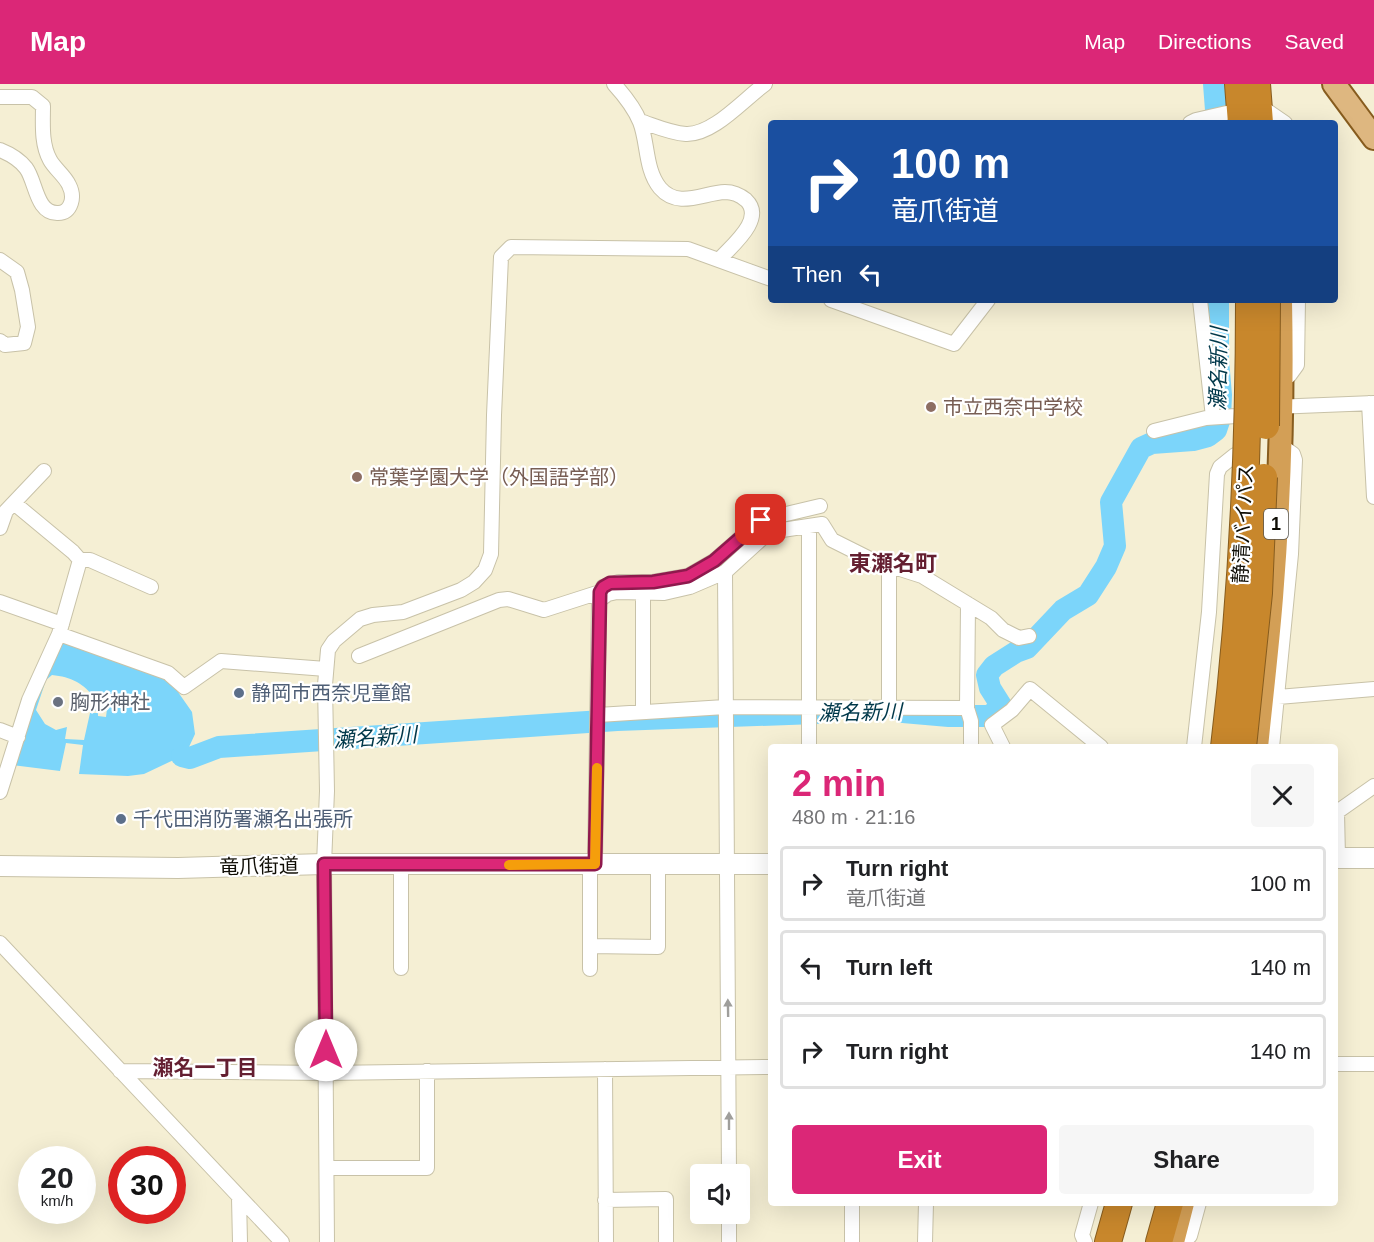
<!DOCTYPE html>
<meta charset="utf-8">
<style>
:root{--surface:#fff;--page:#f6f6f6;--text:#202124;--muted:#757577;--line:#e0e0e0;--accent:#db2777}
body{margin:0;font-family:Arial,"Noto Sans JP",sans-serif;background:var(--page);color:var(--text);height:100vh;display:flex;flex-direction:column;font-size:22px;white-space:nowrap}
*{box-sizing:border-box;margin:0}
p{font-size:20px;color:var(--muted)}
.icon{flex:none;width:33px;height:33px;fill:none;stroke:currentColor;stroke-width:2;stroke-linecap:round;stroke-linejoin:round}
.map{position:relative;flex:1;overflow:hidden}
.panel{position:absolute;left:768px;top:660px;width:570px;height:462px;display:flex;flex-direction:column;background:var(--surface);border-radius:6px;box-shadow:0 6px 24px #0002}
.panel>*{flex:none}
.banner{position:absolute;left:768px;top:36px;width:570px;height:183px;border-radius:6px;box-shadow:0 6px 24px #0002;background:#1a4fa0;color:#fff;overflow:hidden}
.controls{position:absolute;left:690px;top:1080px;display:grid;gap:12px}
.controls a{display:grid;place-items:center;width:60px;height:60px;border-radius:6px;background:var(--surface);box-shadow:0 6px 24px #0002;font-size:30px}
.speed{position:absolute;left:18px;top:1062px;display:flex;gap:12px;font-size:30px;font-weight:700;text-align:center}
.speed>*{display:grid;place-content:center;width:78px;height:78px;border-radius:50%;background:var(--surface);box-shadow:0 6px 24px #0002;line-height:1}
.speed small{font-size:15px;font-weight:400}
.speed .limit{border:9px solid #d22;background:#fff;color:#111}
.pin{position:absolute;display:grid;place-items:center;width:51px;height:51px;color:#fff;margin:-26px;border-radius:12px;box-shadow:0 3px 9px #0006}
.me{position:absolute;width:66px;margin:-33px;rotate:0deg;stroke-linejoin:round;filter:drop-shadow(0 0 4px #0008)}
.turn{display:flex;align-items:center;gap:21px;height:126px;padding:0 24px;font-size:27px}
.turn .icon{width:78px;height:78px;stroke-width:2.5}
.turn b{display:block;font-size:42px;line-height:51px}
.then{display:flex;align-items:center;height:57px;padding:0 24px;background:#0003;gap:12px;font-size:22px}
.round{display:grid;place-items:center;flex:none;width:63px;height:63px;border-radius:6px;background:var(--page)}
.headline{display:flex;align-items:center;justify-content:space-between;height:102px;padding:0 24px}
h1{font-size:36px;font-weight:600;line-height:45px;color:var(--accent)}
.cta{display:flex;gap:12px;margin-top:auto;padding:12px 24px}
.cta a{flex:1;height:69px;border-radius:6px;background:var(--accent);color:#fff;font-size:24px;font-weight:600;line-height:69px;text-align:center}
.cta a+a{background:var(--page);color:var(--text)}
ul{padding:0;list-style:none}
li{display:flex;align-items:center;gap:18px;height:75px;margin:0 12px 9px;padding:0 12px;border:3px solid var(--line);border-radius:6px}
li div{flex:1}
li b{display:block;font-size:22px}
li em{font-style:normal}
header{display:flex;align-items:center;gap:36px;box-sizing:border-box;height:84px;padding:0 30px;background:var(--accent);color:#fff}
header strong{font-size:28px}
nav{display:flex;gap:33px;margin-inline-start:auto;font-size:21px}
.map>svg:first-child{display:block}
.water{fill:#7cd5fa;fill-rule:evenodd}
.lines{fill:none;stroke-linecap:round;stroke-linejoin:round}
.river{stroke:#7cd5fa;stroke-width:22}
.minor-casing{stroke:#c8c2a8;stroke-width:16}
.secondary-casing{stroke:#c8c2a8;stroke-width:22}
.primary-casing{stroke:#875c1e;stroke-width:26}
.trunk-casing{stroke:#875c1e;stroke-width:26}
.motorway-casing{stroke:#875c1e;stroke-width:28}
.minor{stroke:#fff;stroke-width:14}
.secondary{stroke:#fff;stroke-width:20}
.primary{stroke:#deb780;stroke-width:22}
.trunk{stroke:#d39f56;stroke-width:22}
.motorway{stroke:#c8872c;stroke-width:26}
.motorway-bridge-casing{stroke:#875c1e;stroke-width:28;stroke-linecap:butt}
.motorway-bridge{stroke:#c8872c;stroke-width:26}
.oneway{fill:#9f9e9b}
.route-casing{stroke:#8e194d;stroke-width:15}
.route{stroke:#db2777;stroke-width:10}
.slow{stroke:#f59e0b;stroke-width:10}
.education-dot{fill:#8d6e63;stroke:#fff;stroke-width:2}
.service-dot{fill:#5c6f8a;stroke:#fff;stroke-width:2}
.worship-dot{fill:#6b7280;stroke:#fff;stroke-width:2}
.labels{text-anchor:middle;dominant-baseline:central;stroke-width:4.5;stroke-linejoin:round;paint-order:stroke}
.shield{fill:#fff;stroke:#575650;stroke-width:1.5}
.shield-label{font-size:18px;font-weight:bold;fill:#0f0d05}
.education-label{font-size:20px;fill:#785e54;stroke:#fff;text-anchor:start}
.street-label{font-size:20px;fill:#0f0d05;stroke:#fff}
.service-label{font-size:20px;fill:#4e5e75;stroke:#fff;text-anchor:start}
.worship-label{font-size:20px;fill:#5b616d;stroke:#fff;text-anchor:start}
.water-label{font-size:21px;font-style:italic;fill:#00384a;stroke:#fff}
.neighbourhood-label{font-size:21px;font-weight:bold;fill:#641f31;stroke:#fff}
.quarter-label{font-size:22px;font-weight:bold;fill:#641f31;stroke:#fff}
</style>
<header>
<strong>Map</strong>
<nav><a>Map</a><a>Directions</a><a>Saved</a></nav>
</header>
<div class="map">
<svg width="1374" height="1158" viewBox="0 0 1374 1158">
<rect width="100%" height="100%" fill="#f5efd4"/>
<path class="water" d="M60,554L171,598L192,628L195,650L189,663L182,672L144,690L128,692L79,690L83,661L66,659L60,687L12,681L31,617ZM52,591C71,593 84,599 95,615L89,626L99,627V624L107,625L106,633L98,632V629H90L84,656L65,655L67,643L56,646L45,640L36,626L46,596Z"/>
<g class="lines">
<path class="river" d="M1214,0L1217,39
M903,628L949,632H989L1002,623L990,604L987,591L994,582L1016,568L1027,564L1063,526L1088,511L1106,483L1115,462L1111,418L1141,364L1152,359L1193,356L1208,352L1216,346L1220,334L1221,311L1218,276V216
M182,672L190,674L219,663L617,636L816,629"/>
<g class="minor-casing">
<path id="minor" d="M614,0C624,11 634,23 640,38C648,58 645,86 660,104C678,125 703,109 725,108C733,108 740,111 746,116C766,135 731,162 719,176
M0,13H32L43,22C43,39 41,60 50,76C55,85 65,92 69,101C72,107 73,113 71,119C69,125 65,129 58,129C36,130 36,97 26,84C19,75 10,70 0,66
M1266,26L1285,39
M640,37C655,42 670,49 686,50C713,51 743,16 765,0
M1190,39L1196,36L1231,28
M0,176L17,188L22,206L28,243L24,259L5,261L0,257
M831,216L954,260L988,216
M1200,216L1213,333
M1282,294L1289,292L1297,281L1298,216
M1369,319L1374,413
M1274,323L1374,319
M1154,347L1206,334L1236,332L1253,328
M14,419L73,468L80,476
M809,442V663
M0,444L6,427L44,387
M80,476H90L151,503
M725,488L729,1090
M643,510V628
M599,516L608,510L617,508L664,509L690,503L725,488L769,448L822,440L832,456L872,476L922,492L991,534L1003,546L1019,554L1029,552
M0,518L62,540
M968,520L967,624L971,637V663
M59,550L168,589L184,603L221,577L326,585
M359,572L499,516L508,515L544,526L600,508
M1278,613L1374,605
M889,624V482
M598,631L725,623L967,624
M0,646L18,653
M1003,663L992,641L1012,626L1030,605L1101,663
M1194,663L1209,528L1217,390L1220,383L1235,371
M1272,663L1291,470L1295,376L1293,370L1279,360
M0,708L29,616L59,550L80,476
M1338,774L1337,728L1374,702
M590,780V885
M595,780L599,516L603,503L619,498H653L688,492L714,477L761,436L820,422
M401,781V884
M0,859L282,1158
M590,862L658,863V780
M1335,980H1374
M605,985L606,1158
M120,987L326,989L771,983
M327,1084H427V987
M239,1114L240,1158
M605,1116L666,1115V1158
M729,1130V1158
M1173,1157L1184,1155L1190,1152L1199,1119
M327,1158L324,780L327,707L325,601L328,566L334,557L360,535L373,531L403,528L461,506L474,498L485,486L491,470L494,331L501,173L511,163L688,165L771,195
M852,1158V1119
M925,1158L926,1119
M1085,1158L1082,1151L1091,1119"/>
</g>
<g class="secondary-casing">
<path id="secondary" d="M1335,774H1374
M0,782L178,784L324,780H771"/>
</g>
<g class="primary-casing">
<path id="primary" d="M1334,0L1374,54"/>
</g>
<g class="trunk-casing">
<path id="trunk" d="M1257,663C1262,613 1268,563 1272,513C1280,414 1283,315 1281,216
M1173,1158L1183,1119"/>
</g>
<g class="motorway-casing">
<path id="motorway" d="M1238,0L1241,39
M1257,0L1260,39
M1108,1158L1119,1119
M1159,1158L1170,1119"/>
</g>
<use href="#minor" class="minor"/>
<use href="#secondary" class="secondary"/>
<use href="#primary" class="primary"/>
<use href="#trunk" class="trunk"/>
<use href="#motorway" class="motorway"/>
<g class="motorway-bridge-casing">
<path id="motorway-bridge" d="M1266,342L1267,216
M1224,663C1242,514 1249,366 1249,216
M1243,663L1259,509L1264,393"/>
</g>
<use href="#motorway-bridge" class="motorway-bridge"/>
</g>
<defs><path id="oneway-solid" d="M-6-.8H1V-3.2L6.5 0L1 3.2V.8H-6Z" transform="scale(1.5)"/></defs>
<g class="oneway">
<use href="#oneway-solid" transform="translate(728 924) rotate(-91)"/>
<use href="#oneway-solid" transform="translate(729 1037) rotate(-90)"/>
</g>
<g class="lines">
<g class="route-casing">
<path id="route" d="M326,966L324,780H595L600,508L603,503L610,499L653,498L688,492L714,477L761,436"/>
</g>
<use href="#route" class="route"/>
<path class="slow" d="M509,781L595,780L597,684"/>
</g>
<g class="education-dot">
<circle cx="931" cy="323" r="6"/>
<circle cx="357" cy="393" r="6"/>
</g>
<g class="service-dot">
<circle cx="239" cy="609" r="6"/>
<circle cx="121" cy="735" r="6"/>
</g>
<circle class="worship-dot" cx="58" cy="618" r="6"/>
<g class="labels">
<rect class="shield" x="1264" y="425" width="24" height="30" rx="4.5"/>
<g class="shield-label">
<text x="1276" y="440">1</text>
</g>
<g class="education-label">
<text x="943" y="323">市立西奈中学校</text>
<text x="369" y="393">常葉学園大学（外国語学部）</text>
</g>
<g class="street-label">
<text transform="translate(1243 440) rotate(-87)">静清バイパス</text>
<text transform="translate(259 782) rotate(-1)">竜爪街道</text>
</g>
<g class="service-label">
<text x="251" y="609">静岡市西奈児童館</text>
<text x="133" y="735">千代田消防署瀬名出張所</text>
</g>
<g class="worship-label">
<text x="70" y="618">胸形神社</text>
</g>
<g class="water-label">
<text transform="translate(1218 285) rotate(-89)">瀬名新川</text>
<text transform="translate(860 628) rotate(-1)">瀬名新川</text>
<text transform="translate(375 653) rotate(-4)">瀬名新川</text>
</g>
<g class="neighbourhood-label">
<text x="205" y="983">瀬名一丁目</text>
</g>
<g class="quarter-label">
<text x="893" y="479">東瀬名町</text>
</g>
</g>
</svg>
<div class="controls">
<a><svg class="icon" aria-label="sound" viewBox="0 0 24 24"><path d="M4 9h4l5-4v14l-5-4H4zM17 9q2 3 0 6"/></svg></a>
</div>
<div class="speed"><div>20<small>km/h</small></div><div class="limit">30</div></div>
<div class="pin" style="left:761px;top:436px;background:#d93025"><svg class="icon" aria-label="arrive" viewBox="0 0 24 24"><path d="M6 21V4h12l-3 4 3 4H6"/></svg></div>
<svg class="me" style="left:326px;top:966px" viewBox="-20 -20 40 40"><circle r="19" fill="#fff"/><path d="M0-13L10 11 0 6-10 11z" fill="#db2777"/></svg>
<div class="banner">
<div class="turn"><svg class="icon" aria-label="right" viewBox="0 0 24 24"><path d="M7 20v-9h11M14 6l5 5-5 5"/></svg><div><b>100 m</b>竜爪街道</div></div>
<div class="then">Then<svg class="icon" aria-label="left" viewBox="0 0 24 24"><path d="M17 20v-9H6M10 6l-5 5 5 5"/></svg></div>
</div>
<section class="panel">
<div class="headline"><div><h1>2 min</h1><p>480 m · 21:16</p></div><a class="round"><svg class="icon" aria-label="close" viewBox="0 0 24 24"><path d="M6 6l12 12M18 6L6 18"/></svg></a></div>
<ul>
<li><svg class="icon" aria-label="right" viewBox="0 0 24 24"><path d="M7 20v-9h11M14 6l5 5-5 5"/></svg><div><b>Turn right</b><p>竜爪街道</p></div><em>100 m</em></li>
<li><svg class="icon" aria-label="left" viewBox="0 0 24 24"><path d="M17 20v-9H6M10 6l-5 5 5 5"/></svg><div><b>Turn left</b></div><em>140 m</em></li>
<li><svg class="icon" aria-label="right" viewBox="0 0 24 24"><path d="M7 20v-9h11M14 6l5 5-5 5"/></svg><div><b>Turn right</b></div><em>140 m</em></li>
</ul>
<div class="cta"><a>Exit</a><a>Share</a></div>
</section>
</div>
